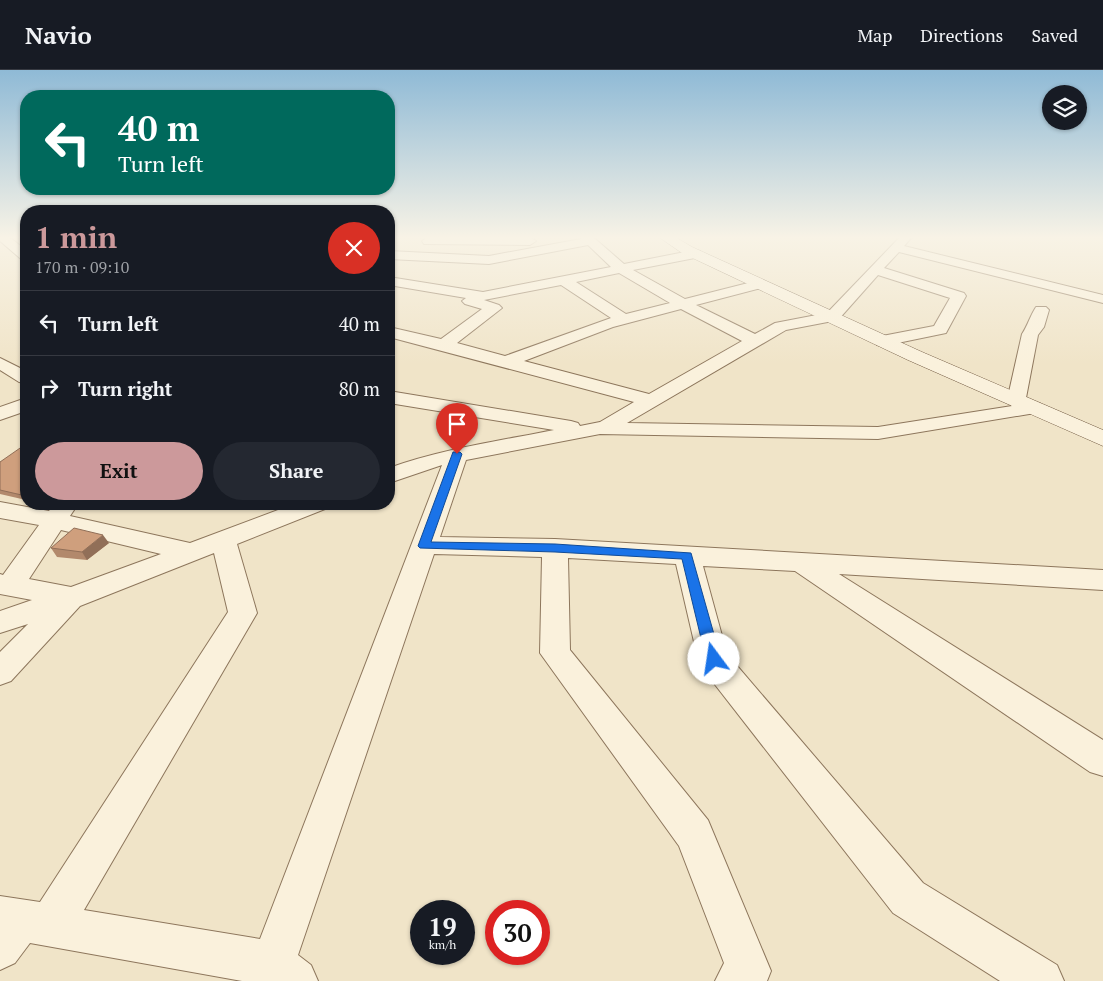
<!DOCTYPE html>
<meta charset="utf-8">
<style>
:root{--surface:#171b24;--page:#242831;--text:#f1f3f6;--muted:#9ea1a6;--line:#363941;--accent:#cc999b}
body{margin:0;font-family:"PT Serif",serif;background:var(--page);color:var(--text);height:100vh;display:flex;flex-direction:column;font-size:19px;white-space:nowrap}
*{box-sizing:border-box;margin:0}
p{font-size:16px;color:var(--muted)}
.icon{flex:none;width:28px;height:28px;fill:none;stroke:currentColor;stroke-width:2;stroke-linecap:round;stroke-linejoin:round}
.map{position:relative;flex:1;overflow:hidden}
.sheet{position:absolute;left:20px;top:135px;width:375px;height:305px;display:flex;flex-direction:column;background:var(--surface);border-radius:20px;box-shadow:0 1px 4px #0004}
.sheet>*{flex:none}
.guide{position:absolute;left:20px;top:20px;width:375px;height:105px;border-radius:20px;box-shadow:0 1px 4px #0004;background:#00695c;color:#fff;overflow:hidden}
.fabs{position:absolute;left:1042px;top:15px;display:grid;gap:10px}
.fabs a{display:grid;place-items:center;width:45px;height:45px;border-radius:50%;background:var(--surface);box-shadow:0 1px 4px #0004;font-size:25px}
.speed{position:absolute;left:410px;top:830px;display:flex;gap:10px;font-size:25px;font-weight:700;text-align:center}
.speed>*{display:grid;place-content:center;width:65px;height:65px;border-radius:50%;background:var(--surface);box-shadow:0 1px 4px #0004;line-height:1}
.speed small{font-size:12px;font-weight:400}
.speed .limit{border:8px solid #d22;background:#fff;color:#111}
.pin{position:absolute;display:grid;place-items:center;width:42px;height:42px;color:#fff;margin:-51px -21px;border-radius:50% 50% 50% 0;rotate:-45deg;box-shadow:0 0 5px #0007}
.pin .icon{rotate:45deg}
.me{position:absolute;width:55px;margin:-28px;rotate:346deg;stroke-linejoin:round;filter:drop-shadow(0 0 4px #0008)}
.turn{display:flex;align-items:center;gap:18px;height:105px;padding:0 15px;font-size:22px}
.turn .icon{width:65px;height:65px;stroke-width:2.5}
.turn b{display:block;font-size:35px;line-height:42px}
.round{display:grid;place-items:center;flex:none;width:52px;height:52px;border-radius:26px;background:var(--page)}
.head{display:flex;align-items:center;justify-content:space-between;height:85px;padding:0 15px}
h1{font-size:30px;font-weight:700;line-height:38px;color:var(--accent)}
.primary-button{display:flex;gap:10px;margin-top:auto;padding:10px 15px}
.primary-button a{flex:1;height:58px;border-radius:30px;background:var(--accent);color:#111;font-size:20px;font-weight:700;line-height:58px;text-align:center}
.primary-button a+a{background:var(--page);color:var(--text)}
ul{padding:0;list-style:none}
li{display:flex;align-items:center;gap:15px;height:65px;padding:0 15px;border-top:1px solid var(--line)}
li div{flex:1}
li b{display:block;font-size:19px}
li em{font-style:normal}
header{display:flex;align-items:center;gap:30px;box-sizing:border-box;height:70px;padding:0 25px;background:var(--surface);border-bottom:1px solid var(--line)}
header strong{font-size:24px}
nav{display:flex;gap:28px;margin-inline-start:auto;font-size:18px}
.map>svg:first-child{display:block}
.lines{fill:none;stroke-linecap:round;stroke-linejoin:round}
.minor-casing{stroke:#8d765c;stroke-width:2}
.secondary-casing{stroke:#6f573f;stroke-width:1}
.minor{fill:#faf1dc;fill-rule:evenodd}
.secondary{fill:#faf1dc;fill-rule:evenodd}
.wall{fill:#b2896c}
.shaded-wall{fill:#916f58}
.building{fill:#cf9f7d;stroke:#916f58}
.route{fill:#1a73e8;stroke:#114b97}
</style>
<header>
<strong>Navio</strong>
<nav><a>Map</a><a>Directions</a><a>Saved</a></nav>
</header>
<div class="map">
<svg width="1103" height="911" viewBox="0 0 1103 911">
<rect width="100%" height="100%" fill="#f0e4c8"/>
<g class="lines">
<g class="minor-casing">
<path id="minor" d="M0,167H9L26,180V190L21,189L0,171Z
M428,167H530L536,171L530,175L424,174L422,171Z
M580,167H593L624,194L695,180L700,181L701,184L700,187L633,200L685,229L760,210L765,211L767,214L765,217L696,235L755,264L775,253L827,243L900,167H912L904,176L1103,225V233L899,182L884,198L964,223L966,226L946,263L883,276L877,275L875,271L877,267L934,256L950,228L878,205L838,250L786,260L627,353L878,357L1012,336L1007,331L1022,264C1028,255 1030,246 1036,237H1046L1049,240L1044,257L1038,265L1025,333L1034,332L1041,334L1044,338L1041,342L878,369L600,364L466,390L440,467L555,469L1103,500V520L839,504L1103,670V706L1090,702L795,501L703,496L727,584L923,813L1057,895L1064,911H1000L893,843L702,598L698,589L676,494L568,488L570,580L708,750L771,901L767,911H715L724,893L679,776L540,583L542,487L434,484L298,885L311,895L318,911H242L30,873L15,893L0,900V826L40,832L228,542L214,483L80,536L11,611L0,615V582L28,554L0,563V541L32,530L0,524V504L3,505L39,455L0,448V432L49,441L54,434H78L70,446L190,473L294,434H328L325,439L237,474L257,543L84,840L260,869L442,395L389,413V398C442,379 499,371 554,360L389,333V321L571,351L578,353L580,356L600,352L634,332L389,267V257L441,269L482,239L465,234L462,231L466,228L389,215V207L483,222L611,197L588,175L489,194L389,189V181L489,186L581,169ZM619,203L670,233L626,244L576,212ZM561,215L611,248L505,286L457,273L502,238L499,235L484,230ZM681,239L742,271L649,324L524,291L613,257ZM61,460L161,484L71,517L29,509Z
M0,288L26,301V313L19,312L0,300Z
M26,328V341L0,350V337Z"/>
</g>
<g class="secondary-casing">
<path id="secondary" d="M659,167H675L692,177L922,282L1103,360V376L908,290L682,183Z"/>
</g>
<use href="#minor" class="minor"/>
<use href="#secondary" class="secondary"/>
</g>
<path class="wall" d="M26,377V430L0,424V392Z
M152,434H168L166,436Z
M109,473L87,490L57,487L51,478Z"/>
<path class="shaded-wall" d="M103,465L109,473L87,490L82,482Z"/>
<path class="building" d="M23,376L26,377V426L0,420V392Z
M74,458L103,465L82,482L51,478Z"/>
<linearGradient id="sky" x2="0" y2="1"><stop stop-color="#8fbad6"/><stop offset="0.57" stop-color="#f8f3e6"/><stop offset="1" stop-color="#f8f3e6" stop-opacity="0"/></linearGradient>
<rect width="1103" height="294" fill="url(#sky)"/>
<path class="route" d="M453,382H460L462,384L431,472L555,474L691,483L721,589L718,593L714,595L709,593L706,589L682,489L555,482L420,478L418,476Z"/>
</svg>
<div class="fabs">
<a><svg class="icon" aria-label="layers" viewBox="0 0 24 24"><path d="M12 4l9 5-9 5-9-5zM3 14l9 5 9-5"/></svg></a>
</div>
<div class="speed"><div>19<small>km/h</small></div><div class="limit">30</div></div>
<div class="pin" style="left:457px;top:384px;background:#d93025"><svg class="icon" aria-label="arrive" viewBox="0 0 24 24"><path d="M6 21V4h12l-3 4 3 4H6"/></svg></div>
<svg class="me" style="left:714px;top:589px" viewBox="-20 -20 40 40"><circle r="19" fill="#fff"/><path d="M0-13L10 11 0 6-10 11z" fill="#1a73e8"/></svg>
<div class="guide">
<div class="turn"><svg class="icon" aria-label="left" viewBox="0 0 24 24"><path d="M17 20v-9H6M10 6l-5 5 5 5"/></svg><div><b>40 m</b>Turn left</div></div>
</div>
<section class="sheet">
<div class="head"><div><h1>1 min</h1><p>170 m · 09:10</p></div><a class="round" style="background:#d93025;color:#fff"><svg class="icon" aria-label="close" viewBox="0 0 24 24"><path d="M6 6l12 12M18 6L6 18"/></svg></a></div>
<ul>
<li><svg class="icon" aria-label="left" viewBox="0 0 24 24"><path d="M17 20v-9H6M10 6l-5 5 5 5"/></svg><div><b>Turn left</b></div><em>40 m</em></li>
<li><svg class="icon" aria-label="right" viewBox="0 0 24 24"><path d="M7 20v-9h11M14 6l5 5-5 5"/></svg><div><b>Turn right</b></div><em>80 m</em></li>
</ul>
<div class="primary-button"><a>Exit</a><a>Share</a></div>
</section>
</div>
